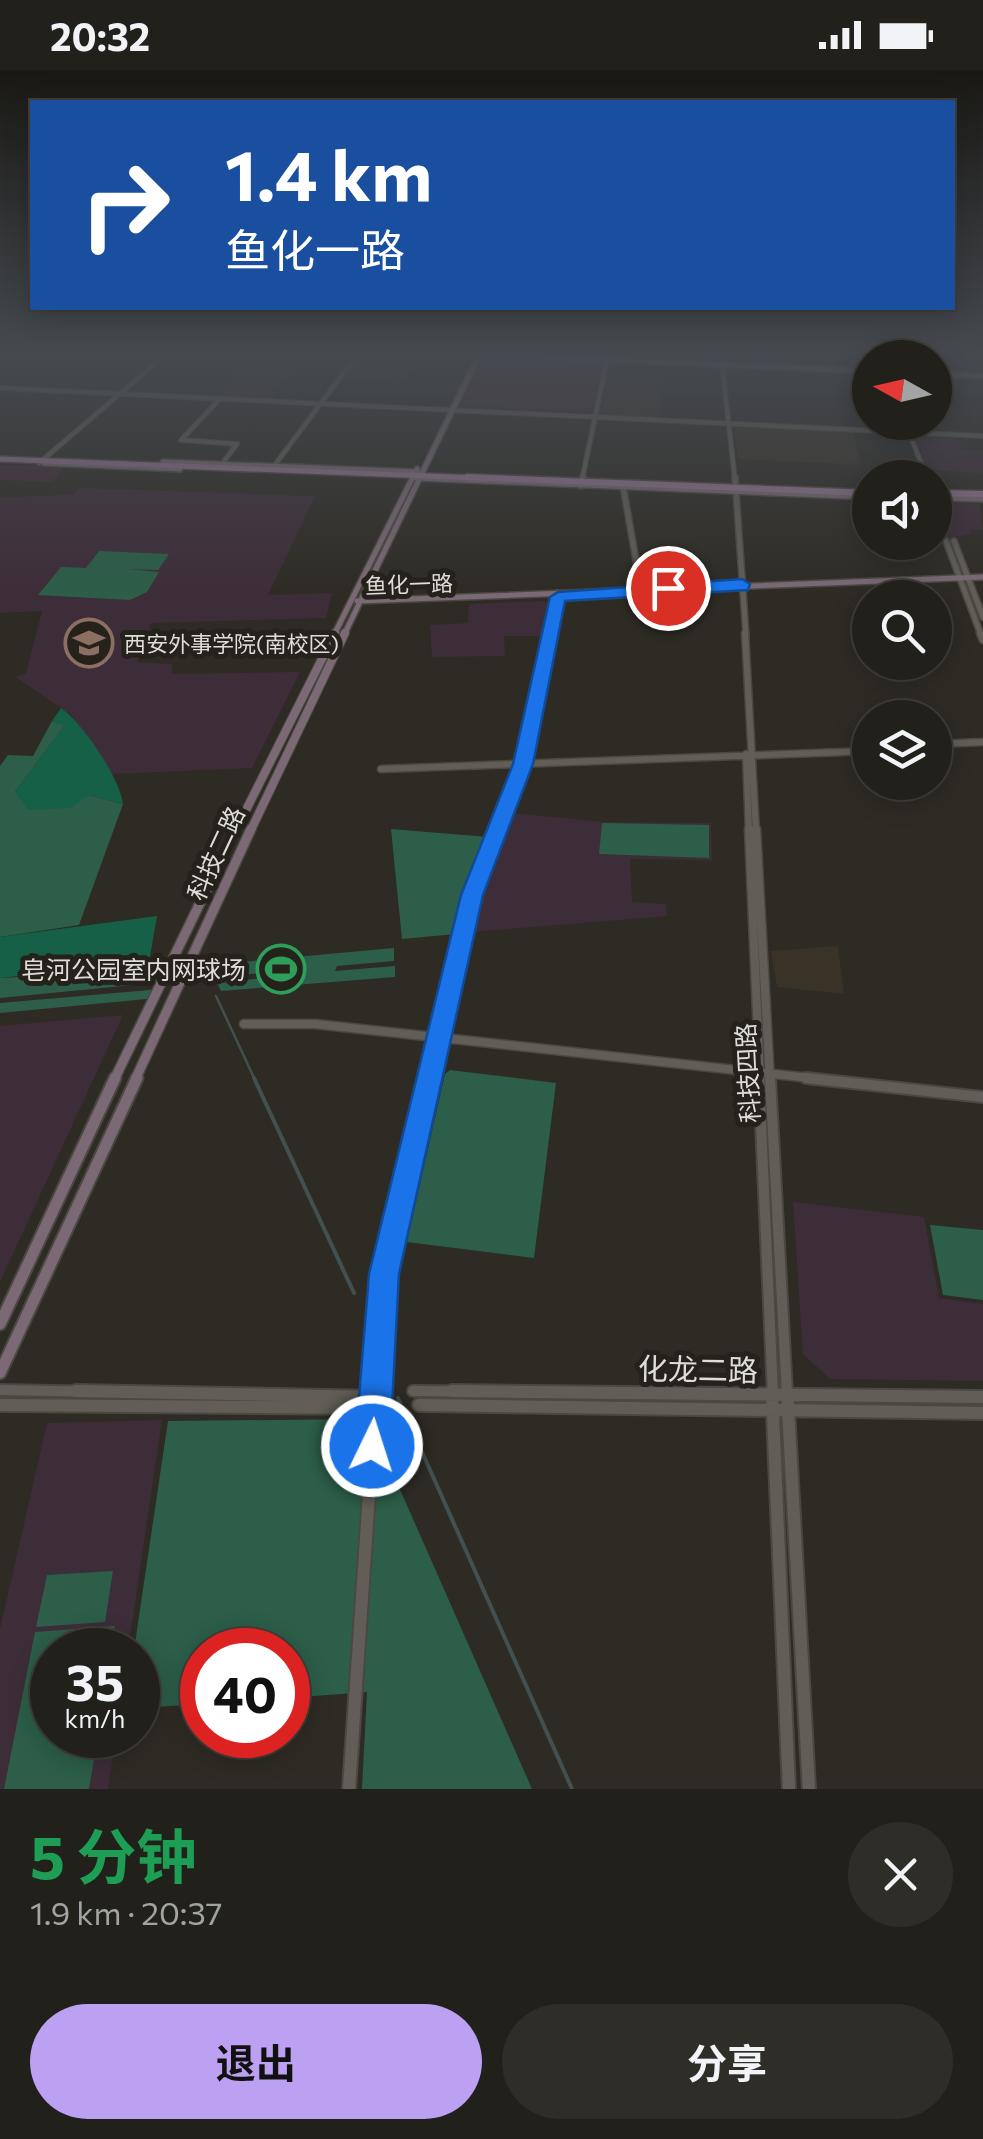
<!DOCTYPE html>
<html lang="zh">
<meta charset="utf-8">
<style>
:root{--surface:#22201b;--page:#2e2d28;--text:#f1f3f6;--muted:#a2a3a3;--line:#3f3e3a;--accent:#bca0f2}
body{margin:0;font-family:Commissioner,"Noto Sans SC",sans-serif;background:var(--page);color:var(--text);height:100vh;display:flex;flex-direction:column;font-size:38px;white-space:nowrap}
*{box-sizing:border-box;margin:0}
p{font-size:32px;color:var(--muted)}
.icon{flex:none;width:55px;height:55px;fill:none;stroke:currentColor;stroke-width:2;stroke-linecap:round;stroke-linejoin:round}
.map{position:relative;height:1719px;overflow:hidden}
.drawer{display:flex;flex-direction:column;background:var(--surface);flex:1}
.drawer>*{flex:none}
.banner{position:absolute;left:30px;top:30px;width:925px;height:210px;border-radius:0px;box-shadow:0 5px 25px #0003,0 0 0 2px var(--line);background:#1a4fa0;color:#fff;overflow:hidden}
.needle{width:65px;rotate:278deg}
.controls{position:absolute;left:852px;top:270px;display:grid;gap:20px}
.controls a{display:grid;place-items:center;width:100px;height:100px;border-radius:50%;background:var(--surface);box-shadow:0 5px 25px #0003,0 0 0 2px var(--line);font-size:50px}
.speed{position:absolute;left:30px;top:1558px;display:flex;gap:20px;font-size:50px;font-weight:700;text-align:center}
.speed>*{display:grid;place-content:center;width:130px;height:130px;border-radius:50%;background:var(--surface);box-shadow:0 5px 25px #0003,0 0 0 2px var(--line);line-height:1}
.speed small{font-size:25px;font-weight:400}
.speed .limit{border:15px solid #d22;background:#fff;color:#111}
.pin{position:absolute;display:grid;place-items:center;width:85px;height:85px;color:#fff;margin:-42px;border:5px solid #fff;border-radius:50%;box-shadow:0 2px 10px #0007}
.me{position:absolute;width:110px;margin:-55px;rotate:4deg;stroke-linejoin:round;filter:drop-shadow(0 0 8px #0008)}
.turn{display:flex;align-items:center;gap:35px;height:210px;padding:0 30px;font-size:45px}
.turn .icon{width:130px;height:130px;stroke-width:2.5}
.turn b{display:block;font-size:70px;line-height:85px}
.round{display:grid;place-items:center;flex:none;width:105px;height:105px;border-radius:52px;background:var(--page)}
.summary{display:flex;align-items:center;justify-content:space-between;height:170px;padding:0 30px}
h1{font-size:60px;font-weight:700;line-height:75px;color:#1e9e55}
.button{display:flex;gap:20px;margin-top:auto;padding:20px 30px}
.button a{flex:1;height:115px;border-radius:60px;background:var(--accent);color:#111;font-size:40px;font-weight:700;line-height:115px;text-align:center}
.button a+a{background:var(--page);color:var(--text)}
.status{display:flex;justify-content:space-between;align-items:center;height:70px;padding:0 50px;background:var(--surface);direction:ltr}
.status svg{height:28px;fill:currentColor}
.map>svg:first-child{display:block}
.commercial{fill:#402c33}
.built{fill:#393327}
.education{fill:#3d2d38}
.green{fill:#2c5e49}
.forest{fill:#156046}
.lines{fill:none;stroke-linecap:round;stroke-linejoin:round}
.stream-far1{stroke:#435051;stroke-width:2.5}
.stream{stroke:#435051;stroke-width:4}
.tertiary-far5-casing{stroke:#4b4842;stroke-width:6}
.tertiary-far4-casing{stroke:#4b4842;stroke-width:8}
.tertiary-far3-casing{stroke:#4b4842;stroke-width:9}
.tertiary-far2-casing{stroke:#4b4842;stroke-width:11}
.tertiary-far1-casing{stroke:#4b4842;stroke-width:14}
.tertiary-casing{stroke:#4b4842;stroke-width:16}
.secondary-far3-casing{stroke:#4b4842;stroke-width:8}
.secondary-far2-casing{stroke:#4b4842;stroke-width:10}
.secondary-far1-casing{stroke:#4b4842;stroke-width:12}
.secondary-casing{stroke:#4b4842;stroke-width:15}
.primary-far1-casing{stroke:#4b4842;stroke-width:8}
.primary-casing{stroke:#4b4842;stroke-width:9}
.tertiary-far5{stroke:#625e57;stroke-width:4}
.tertiary-far4{stroke:#625e57;stroke-width:5}
.tertiary-far3{stroke:#625e57;stroke-width:6}
.tertiary-far2{stroke:#625e57;stroke-width:8}
.tertiary-far1{stroke:#625e57;stroke-width:10}
.tertiary{stroke:#625e57;stroke-width:12}
.secondary-far3{stroke:#7b6a75;stroke-width:5}
.secondary-far2{stroke:#7b6a75;stroke-width:8}
.secondary-far1{stroke:#7b6a75;stroke-width:9}
.secondary{stroke:#7b6a75;stroke-width:11}
.primary-far1{stroke:#947692;stroke-width:5}
.primary{stroke:#947692;stroke-width:6}
.route{fill:#1a73e8;stroke:#114b97;stroke-width:2.5}
.labels{text-anchor:middle;dominant-baseline:central;stroke-width:10;stroke-linejoin:round;paint-order:stroke}
.far-street-label{font-size:22px;fill:#dfddd9;stroke:#25211b}
.far-poi-label{font-size:22px;fill:#dfddd9;stroke:#25211b;text-anchor:start}
.street-label{font-size:25px;fill:#dfddd9;stroke:#25211b}
.poi-label{font-size:25px;fill:#dfddd9;stroke:#25211b;text-anchor:end}
.near-street-label{font-size:30px;fill:#dfddd9;stroke:#25211b}
</style>
<div class="status"><b>20:32</b><svg viewBox="0 0 49 12"><path d="M0 12V9h3v3zM5 12V6h3v6zM10 12V3h3v9zM15 12V0h3v12zM26 1h20v11H26zM47 4h2v5h-2z"/></svg></div>
<div class="map">
<svg width="983" height="1719" viewBox="0 0 983 1719">
<rect width="100%" height="100%" fill="#2e2b24"/>
<path class="commercial" d="M485,285H605L593,343L462,336L464,323Z
M0,395L65,396L52,412L0,410Z"/>
<path class="built" d="M247,285H308L270,330L218,328L237,307L227,305Z
M360,285H421L403,314L341,311Z
M608,305L662,308L659,348L609,345L601,341Z
M743,356L852,361L862,395L738,389L734,358Z
M838,876L844,924L777,917L771,881Z"/>
<path class="education" d="M922,365L957,367L962,380L983,381V403L928,400L915,367Z
M79,418L315,426L268,525L332,523L326,548L151,553L137,592L172,594V604L300,602L252,698L112,704L71,645L16,607L26,603L42,541L0,543V428L74,424Z
M935,432L979,434L983,460L971,459L972,464L935,470Z
M543,531L550,535L543,566H504L505,586L432,587L430,555L468,553L469,534Z
M511,743L604,752L711,753L712,790L630,789L632,832L666,834L667,846L472,862L482,818Z
M123,945L0,1212V956Z
M793,1132L924,1147L939,1228L983,1234V1311L830,1309L803,1284Z
M162,1350L128,1580H52V1665H116L108,1719H0V1559L47,1353Z"/>
<path class="green" d="M99,481L169,484L158,500L128,499L159,502L147,522L130,530L38,525L61,497L86,498Z
M52,651L65,655L15,722L89,725L123,734L79,855L0,867V696L8,685L33,686Z
M602,753L709,755V788L599,784Z
M391,759L488,767L469,812L456,864L402,869Z
M394,878V891L337,896L335,901L395,896V907L221,921L217,913L281,906L261,903L214,907L209,895Z
M170,899L164,912L0,928V908Z
M161,919L157,928L0,943V933Z
M450,1000L556,1013L534,1188L407,1172L445,1004Z
M930,1155L983,1160V1230L943,1225Z
M369,1349L532,1719H362L367,1622L288,1628V1580H202V1634L138,1638V1580H134L168,1351Z
M113,1501L105,1552L36,1557L47,1505Z
M115,1556L111,1580H52V1665H98L89,1719H4L35,1562Z"/>
<path class="forest" d="M61,638C82,652 120,708 123,734L89,725L71,738L28,740L15,722L64,656L52,651Z
M157,846L149,892L0,908V867Z"/>
<g class="lines">
<path class="stream-far1" d="M216,926L255,1010"/>
<path class="stream" d="M254,1008L354,1223
M398,1328L572,1719"/>
<g class="tertiary-far5-casing">
<path id="tertiary-far5" d="M721,285L735,410
M0,318L983,366
M220,329L181,370L237,374L221,395
M905,352L927,408
M39,393L165,285
M271,400L357,285
M582,410L608,285"/>
</g>
<g class="tertiary-far4-casing">
<path id="tertiary-far4" d="M735,407L746,565
M581,416L583,407
M623,416L641,519
M946,471L981,565
M954,471L983,547
M549,565L557,523"/>
</g>
<g class="tertiary-far3-casing">
<path id="tertiary-far3" d="M745,563L756,762
M980,563L983,570
M935,674L983,672
M746,684L749,762
M381,699L870,681
M496,762L523,694L549,563"/>
</g>
<g class="tertiary-far2-casing">
<path id="tertiary-far2" d="M749,759L760,1010
M756,759L770,1010
M244,954H315L829,1010
M429,1010L475,815L497,759"/>
</g>
<g class="tertiary-far1-casing">
<path id="tertiary-far1" d="M759,1008L773,1324
M770,1008L787,1324
M806,1008L983,1027
M0,1320L210,1324
M413,1321L689,1324
M376,1324L384,1204L430,1008"/>
</g>
<g class="tertiary-casing">
<path id="tertiary" d="M76,1321L376,1327
M452,1321L983,1327
M772,1321L789,1719
M787,1321L809,1719
M0,1335L375,1338
M419,1335L983,1343
M349,1719L376,1321"/>
</g>
<g class="secondary-far3-casing">
<path id="secondary-far3" d="M501,285L870,301
M935,304L983,306
M163,392L418,402
M44,393L180,399
M416,408L870,427
M935,428L983,429
M357,531L983,507
M334,565L417,399
M344,565L479,285"/>
</g>
<g class="secondary-far2-casing">
<path id="secondary-far2" d="M235,762L335,563
M250,762L345,563"/>
</g>
<g class="secondary-far1-casing">
<path id="secondary-far1" d="M114,1010L236,759
M135,1010L251,759"/>
</g>
<g class="secondary-casing">
<path id="secondary" d="M0,1254L115,1008
M0,1303L137,1008"/>
</g>
<g class="primary-far1-casing">
<path id="primary-far1" d="M0,389L531,410"/>
</g>
<g class="primary-casing">
<path id="primary" d="M467,407L870,423
M935,423L983,424"/>
</g>
<use href="#tertiary-far5" class="tertiary-far5"/>
<use href="#tertiary-far4" class="tertiary-far4"/>
<use href="#tertiary-far3" class="tertiary-far3"/>
<use href="#tertiary-far2" class="tertiary-far2"/>
<use href="#tertiary-far1" class="tertiary-far1"/>
<use href="#tertiary" class="tertiary"/>
<use href="#secondary-far3" class="secondary-far3"/>
<use href="#secondary-far2" class="secondary-far2"/>
<use href="#secondary-far1" class="secondary-far1"/>
<use href="#secondary" class="secondary"/>
<use href="#primary-far1" class="primary-far1"/>
<use href="#primary" class="primary"/>
</g>
<linearGradient id="sky" x2="0" y2="1"><stop stop-color="#191814"/><stop offset="0.54" stop-color="#464a50"/><stop offset="1" stop-color="#464a50" stop-opacity="0"/></linearGradient>
<rect width="983" height="526" fill="url(#sky)"/>
<path class="route" d="M742,509L750,514L748,520L565,531L533,694L483,825L399,1204L390,1376L385,1389L372,1394L360,1389L355,1376L369,1204L461,825L513,694L550,527L558,522Z"/>
<defs>
<g id="university-ring" transform="scale(2.5)"><circle r="9.5" fill="#25211b" stroke="#8d6e63" stroke-width="1.5"/><path d="M0-5L7-2L0 1L-7-2ZM-4 1L0 2.5L4 1V4Q0 6-4 4Z" fill="#8d6e63"/></g>
<g id="stadium-ring" transform="scale(2.5)"><circle r="9.5" fill="#25211b" stroke="#2e9e5b" stroke-width="1.5"/><path d="M0-5a6.5 5 0 1 0 0 10a6.5 5 0 1 0 0-10ZM-3.5-1.8h7v3.6h-7Z" fill="#2e9e5b"/></g>
</defs>
<g fill-rule="evenodd">
<use href="#university-ring" x="89" y="573"/>
<use href="#stadium-ring" x="281" y="899"/>
</g>
<g class="labels">
<g class="far-street-label">
<text transform="translate(409 514) rotate(-2)">鱼化一路</text>
</g>
<g class="far-poi-label">
<text x="124" y="573">西安外事学院(南校区)</text>
</g>
<g class="street-label">
<text transform="translate(215 783) rotate(-65)">科技二路</text>
<text transform="translate(747 1003) rotate(-93)">科技四路</text>
</g>
<g class="poi-label">
<text x="246" y="899">皂河公园室内网球场</text>
</g>
<g class="near-street-label">
<text transform="translate(698 1298) rotate(1)">化龙二路</text>
</g>
</g>
</svg>
<div class="controls">
<a><svg class="needle" viewBox="-14 -14 28 28"><path d="M0-13l5 13h-10z" fill="#e53935"/><path d="M0 13l5-13h-10z" fill="#a2a3a3"/></svg></a>
<a><svg class="icon" aria-label="sound" viewBox="0 0 24 24"><path d="M4 9h4l5-4v14l-5-4H4zM17 9q2 3 0 6"/></svg></a>
<a><svg class="icon" aria-label="search" viewBox="0 0 24 24"><circle cx="10" cy="10" r="6"/><path d="M15 15l6 6"/></svg></a>
<a><svg class="icon" aria-label="layers" viewBox="0 0 24 24"><path d="M12 4l9 5-9 5-9-5zM3 14l9 5 9-5"/></svg></a>
</div>
<div class="speed"><div>35<small>km/h</small></div><div class="limit">40</div></div>
<div class="pin" style="left:668px;top:518px;background:#d93025"><svg class="icon" aria-label="arrive" viewBox="0 0 24 24"><path d="M6 21V4h12l-3 4 3 4H6"/></svg></div>
<svg class="me" style="left:372px;top:1376px" viewBox="-20 -20 40 40"><circle r="17" fill="#1a73e8" stroke="#fff" stroke-width="3"/><path d="M0-11L8 9 0 5-8 9z" fill="#fff"/></svg>
<div class="banner">
<div class="turn"><svg class="icon" aria-label="right" viewBox="0 0 24 24"><path d="M7 20v-9h11M14 6l5 5-5 5"/></svg><div><b>1.4 km</b>鱼化一路</div></div>
</div>
</div>
<section class="drawer">
<div class="summary"><div><h1>5 分钟</h1><p>1.9 km · 20:37</p></div><a class="round"><svg class="icon" aria-label="close" viewBox="0 0 24 24"><path d="M6 6l12 12M18 6L6 18"/></svg></a></div>
<div class="button"><a>退出</a><a>分享</a></div>
</section>
